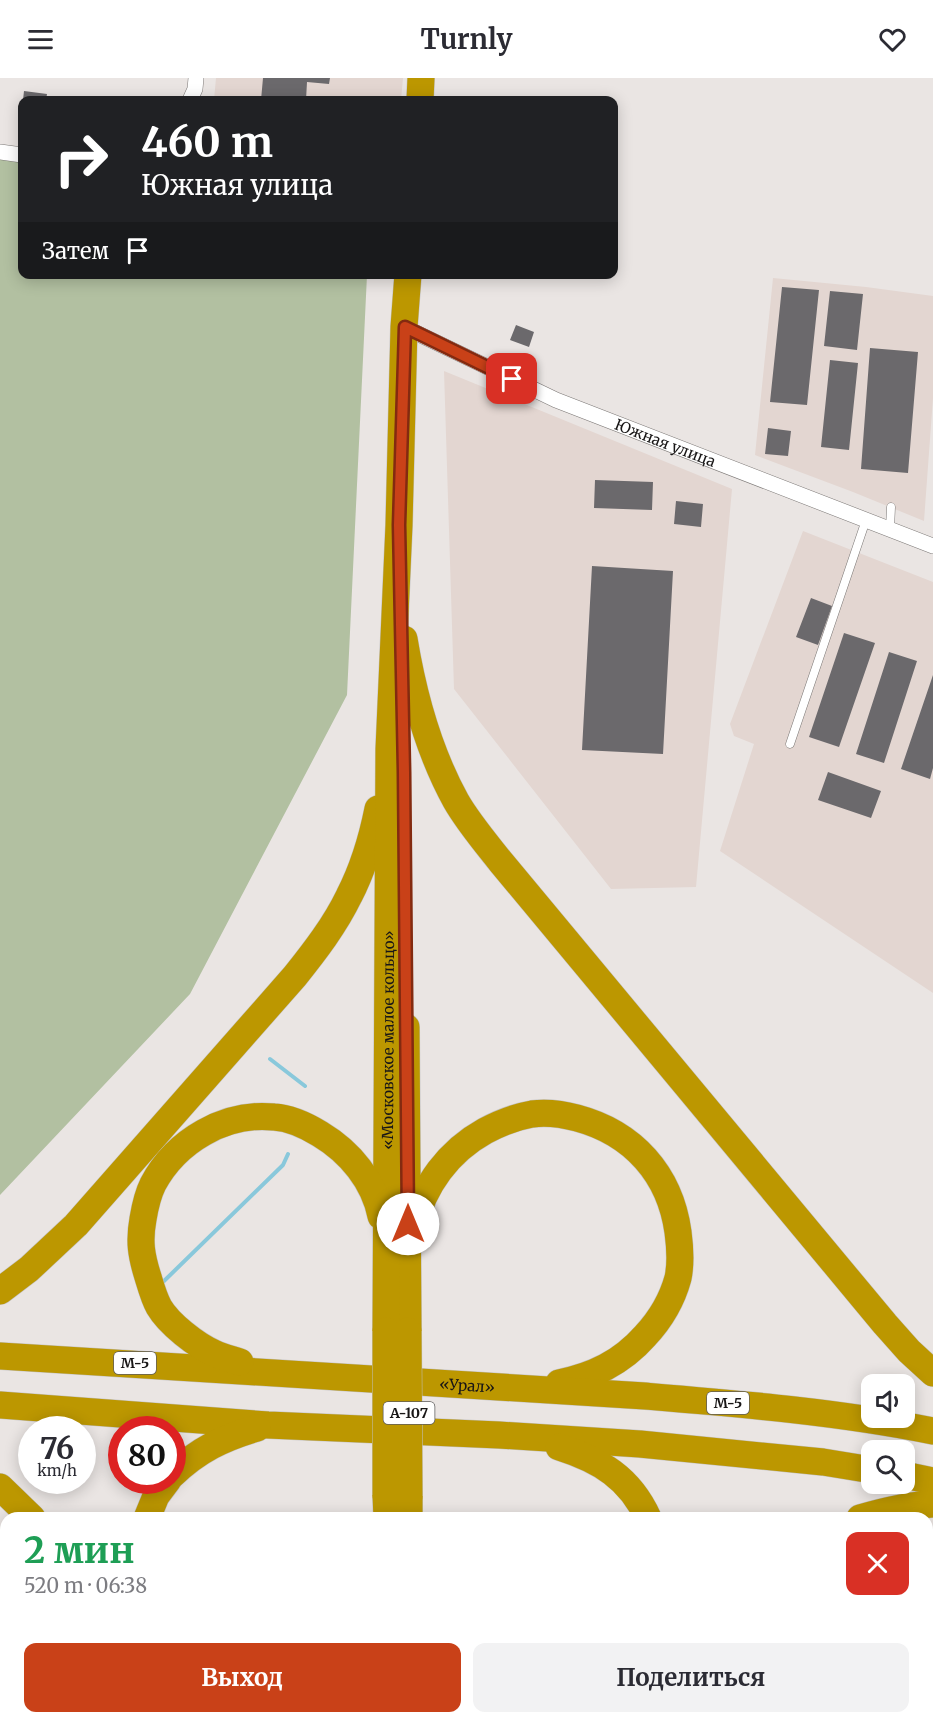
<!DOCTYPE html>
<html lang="ru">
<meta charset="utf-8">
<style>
:root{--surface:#fff;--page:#f2f2f3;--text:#2b2b33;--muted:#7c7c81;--accent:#c94118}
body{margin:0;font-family:Merriweather,serif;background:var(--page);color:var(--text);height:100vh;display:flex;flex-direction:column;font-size:22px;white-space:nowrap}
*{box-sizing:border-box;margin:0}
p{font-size:20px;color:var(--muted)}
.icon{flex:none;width:33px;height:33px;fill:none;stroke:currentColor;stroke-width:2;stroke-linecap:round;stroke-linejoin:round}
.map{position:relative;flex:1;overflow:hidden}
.details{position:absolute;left:0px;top:1434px;width:933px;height:212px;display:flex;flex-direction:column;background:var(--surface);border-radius:18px 18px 0 0;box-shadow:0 3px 15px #0003}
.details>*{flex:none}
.guide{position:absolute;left:18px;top:18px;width:600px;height:183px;border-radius:12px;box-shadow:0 3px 15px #0003;background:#202124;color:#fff;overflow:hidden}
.controls{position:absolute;left:861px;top:1296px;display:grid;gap:12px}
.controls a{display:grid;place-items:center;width:54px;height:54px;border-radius:12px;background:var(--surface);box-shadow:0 3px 15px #0003;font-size:30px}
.speed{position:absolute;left:18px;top:1338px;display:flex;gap:12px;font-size:30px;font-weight:700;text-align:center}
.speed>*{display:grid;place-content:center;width:78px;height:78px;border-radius:50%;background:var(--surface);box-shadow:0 3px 15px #0003;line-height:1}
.speed small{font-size:15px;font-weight:400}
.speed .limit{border:9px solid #d22;background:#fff;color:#111}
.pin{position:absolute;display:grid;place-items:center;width:51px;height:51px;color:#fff;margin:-26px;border-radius:12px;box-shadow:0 3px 9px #0006}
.me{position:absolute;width:66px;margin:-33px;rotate:0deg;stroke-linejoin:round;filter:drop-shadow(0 0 4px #0008)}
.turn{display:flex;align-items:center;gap:21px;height:126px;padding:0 24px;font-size:27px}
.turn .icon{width:78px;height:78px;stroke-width:2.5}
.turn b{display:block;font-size:42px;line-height:51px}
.then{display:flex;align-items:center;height:57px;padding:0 24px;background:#0003;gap:12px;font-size:22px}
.round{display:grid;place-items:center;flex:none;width:63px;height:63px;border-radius:12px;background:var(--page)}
.summary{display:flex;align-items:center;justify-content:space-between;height:102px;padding:0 24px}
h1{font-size:36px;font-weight:700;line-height:45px;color:#1e9e55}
.cta{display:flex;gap:12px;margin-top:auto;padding:12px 24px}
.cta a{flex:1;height:69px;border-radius:12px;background:var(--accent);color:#fff;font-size:24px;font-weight:700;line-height:69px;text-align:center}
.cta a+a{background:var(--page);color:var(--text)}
header{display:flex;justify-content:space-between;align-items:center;height:78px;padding:0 24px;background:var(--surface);font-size:27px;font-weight:700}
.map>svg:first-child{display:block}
.built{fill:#e3d6d1}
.green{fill:#b2c0a1}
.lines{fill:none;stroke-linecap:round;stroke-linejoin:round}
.stream{stroke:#89c8db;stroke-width:4}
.building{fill:#6b696c}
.lane-casing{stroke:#7c7876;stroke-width:9}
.street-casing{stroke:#7c7876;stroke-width:16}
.highway-casing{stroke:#c3c2c2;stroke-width:28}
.lane{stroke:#fff;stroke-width:8}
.street{stroke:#fff;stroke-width:15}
.highway{stroke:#bc9700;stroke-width:27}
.highway-bridge-casing{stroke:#c3c2c2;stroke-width:28;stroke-linecap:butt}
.highway-bridge{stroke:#bc9700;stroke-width:27}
.route-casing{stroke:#832a10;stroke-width:15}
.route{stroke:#c94118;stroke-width:10}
.labels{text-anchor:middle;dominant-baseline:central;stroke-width:6;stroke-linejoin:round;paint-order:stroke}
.shield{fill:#fff;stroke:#5d5c5c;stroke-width:1.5}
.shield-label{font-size:14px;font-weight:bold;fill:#181616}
.street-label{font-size:15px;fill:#181616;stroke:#fff}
</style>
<header><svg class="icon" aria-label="menu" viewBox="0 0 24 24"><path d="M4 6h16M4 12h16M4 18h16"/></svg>Turnly<svg class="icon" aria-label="heart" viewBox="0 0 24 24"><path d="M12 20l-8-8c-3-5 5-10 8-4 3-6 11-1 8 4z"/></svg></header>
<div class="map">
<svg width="933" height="1645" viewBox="0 0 933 1645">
<rect width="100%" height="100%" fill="#eae5e3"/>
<path class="built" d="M216,0H403L401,22H214Z
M773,200L866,209L933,218V320L924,443L853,414L755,377Z
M444,293L732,411L696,809L611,811L454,611Z
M803,453L933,504V915L720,773L754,666L734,658L730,646Z"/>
<path class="green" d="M0,81L22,83V196L367,197L347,617L190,916L0,1117Z"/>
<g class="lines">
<path class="stream" d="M270,981L305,1008
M164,1203L283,1087L288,1076"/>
</g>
<path class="building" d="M263,0H330L329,6L307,4L306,22H261Z
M24,13L47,16L46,22H23Z
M782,209L819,212L807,327L770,324Z
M830,213L863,216L857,272L824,268Z
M516,247L534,254L529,269L510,262Z
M870,270L918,274L908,395L861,391Z
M830,282L858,285L849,372L821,369Z
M768,350L791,353L788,378L765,376Z
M595,402L653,404L652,432L594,430Z
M676,423L703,426L701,449L674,446Z
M592,488L673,493L663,676L582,672Z
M811,520L832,528L818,567L796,559Z
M844,555L875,565L839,669L809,659Z
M889,574L917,583L884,685L856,676Z
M933,597V690L930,701L901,691Z
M828,694L881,713L871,740L818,722Z"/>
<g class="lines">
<g class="lane-casing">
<path id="lane" d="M890,451L891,429
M790,666L866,442"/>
</g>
<g class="street-casing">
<g id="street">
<path d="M190,22L195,11L196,0"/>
<path d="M0,74L22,77"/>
<path id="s1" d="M404,249L556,322L933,468"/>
</g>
</g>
<g class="highway-casing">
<g id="highway">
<path d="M420,22L421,0"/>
<path d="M404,561C413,616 429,674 456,723C468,744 485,764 500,783L885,1246L909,1273L933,1295"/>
<path d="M406,949L408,1253"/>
<path d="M414,1148C423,1107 449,1073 485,1053C500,1045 515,1039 532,1036C547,1034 562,1036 577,1040C633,1055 670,1096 678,1154C680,1169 681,1186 678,1200C672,1222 660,1242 645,1258C621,1285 593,1298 559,1305"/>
<path d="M0,1213L29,1191L76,1147L295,898C315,873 335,847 349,818C363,791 372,761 378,731"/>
<path id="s2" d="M386,1253L389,671L399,447L404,249L408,196"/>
<path id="s3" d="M0,1278L645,1318C741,1326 839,1334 933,1353"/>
<path d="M240,1284C231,1281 222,1279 214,1275C196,1267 169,1246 159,1229C154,1220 151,1209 148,1199C141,1177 139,1163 143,1141C145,1129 148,1116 153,1106C176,1063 225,1034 274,1039C290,1040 307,1048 320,1056C350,1074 374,1103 381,1138"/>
<path d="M0,1327L268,1347L499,1357L640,1366L823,1384L872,1392"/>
<path d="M559,1369C600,1382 630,1400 648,1440"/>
<path d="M172,1397C198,1372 223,1360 257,1350"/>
<path d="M904,1397L933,1403"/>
<path d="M0,1409L32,1440"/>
<path d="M386,1417L387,1440"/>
<path d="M147,1440L156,1418L168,1402"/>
<path d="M409,1440V1418"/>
<path d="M860,1440C884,1433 908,1427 933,1426"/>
<path d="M208,1640L213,1645"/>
<path d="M391,1640V1645"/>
<path d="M411,1640V1645"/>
<path d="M605,1645L611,1640"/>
</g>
</g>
<use href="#lane" class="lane"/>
<use href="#street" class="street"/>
<use href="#highway" class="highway"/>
<g class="highway-bridge-casing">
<path id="highway-bridge" d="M408,1253L409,1418
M386,1417V1253"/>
</g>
<use href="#highway-bridge" class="highway-bridge"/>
</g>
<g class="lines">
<g class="route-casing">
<path id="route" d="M408,1146L404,694L399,447L405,249L512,301"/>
</g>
<use href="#route" class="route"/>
</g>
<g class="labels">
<g class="shield">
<rect x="114" y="1274" width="42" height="22" rx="4.5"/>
<rect x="707" y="1314" width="42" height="22" rx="4.5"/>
<rect x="383.5" y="1324" width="51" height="22" rx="4.5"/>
</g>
<g class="shield-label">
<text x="135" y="1285">М-5</text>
<text x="728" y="1325">М-5</text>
<text x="409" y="1335">А-107</text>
</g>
<g class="street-label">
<text stroke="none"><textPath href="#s1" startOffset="286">Южная улица</textPath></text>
<text stroke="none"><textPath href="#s2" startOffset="291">«Московское малое кольцо»</textPath></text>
<text stroke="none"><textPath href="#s3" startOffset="468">«Урал»</textPath></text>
</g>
</g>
</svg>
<div class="controls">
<a><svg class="icon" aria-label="sound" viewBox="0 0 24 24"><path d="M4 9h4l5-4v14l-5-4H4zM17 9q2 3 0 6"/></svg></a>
<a><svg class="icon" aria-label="search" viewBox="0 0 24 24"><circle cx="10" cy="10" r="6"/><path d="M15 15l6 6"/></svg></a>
</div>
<div class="speed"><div>76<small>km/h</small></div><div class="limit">80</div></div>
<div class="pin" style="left:512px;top:301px;background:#d93025"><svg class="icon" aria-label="arrive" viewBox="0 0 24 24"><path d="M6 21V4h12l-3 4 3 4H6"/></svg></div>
<svg class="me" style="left:408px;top:1146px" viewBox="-20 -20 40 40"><circle r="19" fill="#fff"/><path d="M0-13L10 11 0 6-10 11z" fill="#c94118"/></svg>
<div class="guide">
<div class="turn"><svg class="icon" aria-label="right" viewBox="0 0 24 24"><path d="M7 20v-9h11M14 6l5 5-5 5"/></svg><div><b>460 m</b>Южная улица</div></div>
<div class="then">Затем<svg class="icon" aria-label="arrive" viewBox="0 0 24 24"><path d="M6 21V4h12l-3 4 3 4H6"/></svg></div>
</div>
<section class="details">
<div class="summary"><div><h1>2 мин</h1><p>520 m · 06:38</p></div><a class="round" style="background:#d93025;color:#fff"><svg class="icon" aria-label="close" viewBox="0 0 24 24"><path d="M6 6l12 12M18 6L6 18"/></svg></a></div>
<div class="cta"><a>Выход</a><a>Поделиться</a></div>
</section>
</div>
